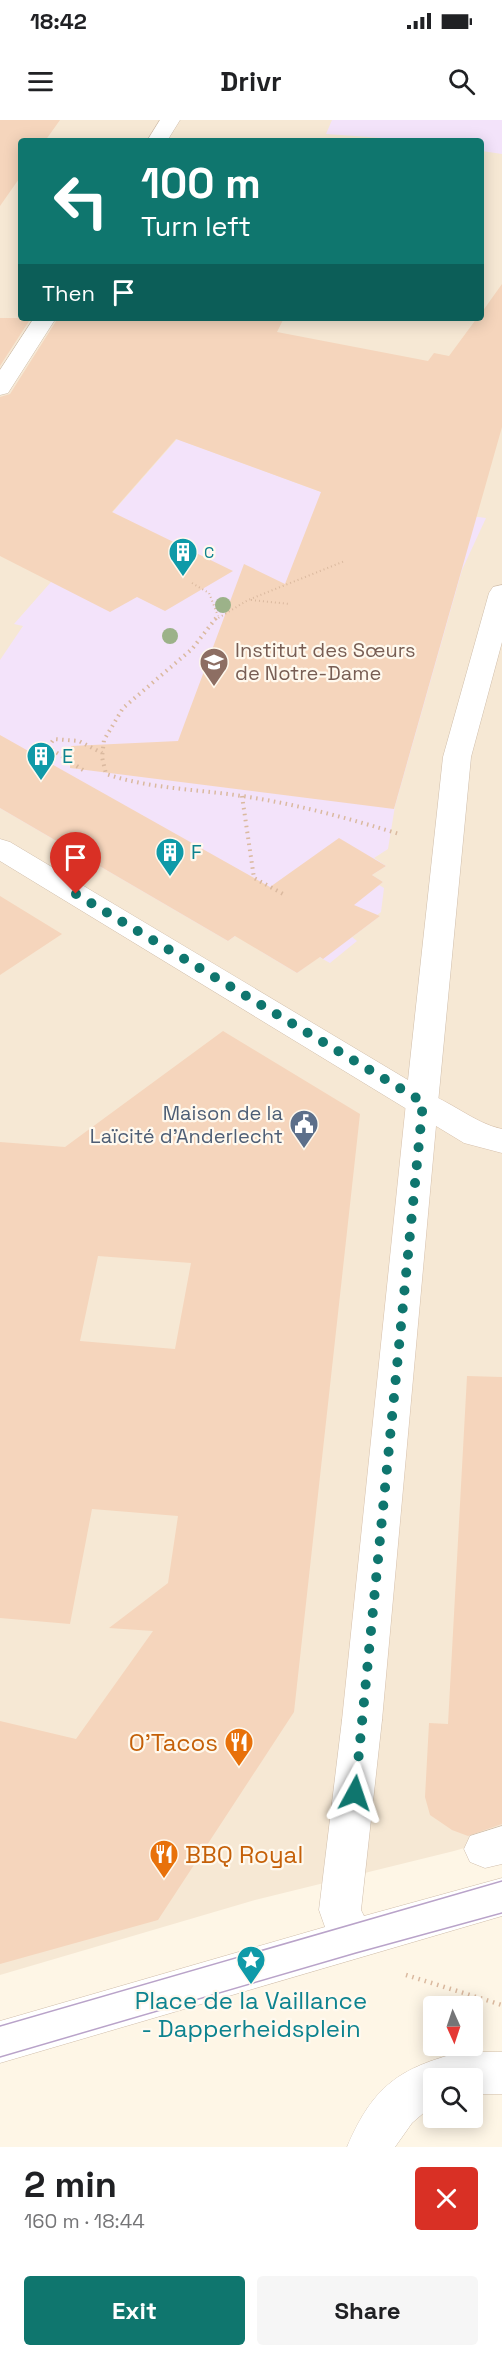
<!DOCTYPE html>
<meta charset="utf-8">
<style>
:root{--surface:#fff;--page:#f6f6f6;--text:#202124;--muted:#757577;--accent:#0f766e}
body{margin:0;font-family:"Space Grotesk",sans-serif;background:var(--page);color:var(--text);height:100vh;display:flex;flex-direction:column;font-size:22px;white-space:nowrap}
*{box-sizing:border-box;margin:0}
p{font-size:20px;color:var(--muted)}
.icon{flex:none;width:33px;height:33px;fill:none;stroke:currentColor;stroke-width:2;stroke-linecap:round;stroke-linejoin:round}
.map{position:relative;height:2027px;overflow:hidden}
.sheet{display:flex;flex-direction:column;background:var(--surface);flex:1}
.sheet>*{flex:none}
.top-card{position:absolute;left:18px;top:18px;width:466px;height:183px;border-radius:6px;box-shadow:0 3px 15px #0003;background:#0f766e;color:#fff;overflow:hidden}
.needle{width:39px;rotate:177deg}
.fabs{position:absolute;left:423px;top:1876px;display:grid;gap:12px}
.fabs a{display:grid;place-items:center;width:60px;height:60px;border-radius:6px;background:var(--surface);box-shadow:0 3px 15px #0003;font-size:30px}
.pin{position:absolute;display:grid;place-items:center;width:51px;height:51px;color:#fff;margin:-62px -26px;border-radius:50% 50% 50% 0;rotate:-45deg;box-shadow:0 0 6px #0007}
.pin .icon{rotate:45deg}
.me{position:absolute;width:66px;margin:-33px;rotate:5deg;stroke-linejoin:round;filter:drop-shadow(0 0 4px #0008)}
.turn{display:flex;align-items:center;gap:21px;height:126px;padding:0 24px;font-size:27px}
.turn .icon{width:78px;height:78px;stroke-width:2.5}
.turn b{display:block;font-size:42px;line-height:51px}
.then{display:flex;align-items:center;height:57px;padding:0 24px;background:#0003;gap:12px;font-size:22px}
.round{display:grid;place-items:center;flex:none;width:63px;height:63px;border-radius:6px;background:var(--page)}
.overview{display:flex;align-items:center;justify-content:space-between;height:102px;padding:0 24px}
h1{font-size:36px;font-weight:600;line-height:45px}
.button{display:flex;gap:12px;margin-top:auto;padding:12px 24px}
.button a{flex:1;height:69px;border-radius:6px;background:var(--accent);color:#fff;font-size:24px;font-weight:600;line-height:69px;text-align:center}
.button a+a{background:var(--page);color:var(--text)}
.status{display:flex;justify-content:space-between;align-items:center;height:42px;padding:0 30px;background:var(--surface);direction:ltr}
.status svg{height:16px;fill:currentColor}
header{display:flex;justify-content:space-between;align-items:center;height:78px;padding:0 24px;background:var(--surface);font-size:27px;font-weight:600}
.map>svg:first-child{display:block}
.residential{fill:#f6e8d4;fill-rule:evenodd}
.education{fill:#f3e3fa}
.building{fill:#f5d5bc;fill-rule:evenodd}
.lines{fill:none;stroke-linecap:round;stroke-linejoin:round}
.street-casing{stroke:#d0beab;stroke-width:1}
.secondary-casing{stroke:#d6c0ab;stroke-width:1}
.path-far2{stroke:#dab99f;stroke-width:2;stroke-dasharray:1 3;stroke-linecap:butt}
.path-far1{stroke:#dab99f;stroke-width:4;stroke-dasharray:1.5 4.5;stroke-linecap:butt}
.path{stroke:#dab99f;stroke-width:4.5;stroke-dasharray:1.5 5;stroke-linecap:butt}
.street{fill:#fff;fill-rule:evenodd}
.secondary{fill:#fff;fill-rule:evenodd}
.tram{stroke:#b9a3c9;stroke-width:1.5}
.tree{fill:#9cb289}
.route{stroke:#0f766e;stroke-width:10;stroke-dasharray:0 18}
.labels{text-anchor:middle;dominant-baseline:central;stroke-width:4.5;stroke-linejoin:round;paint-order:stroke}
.far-culture-label{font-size:16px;fill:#0d838f;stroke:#fff9ee;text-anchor:start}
.education-label{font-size:20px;fill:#785e54;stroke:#fff9ee;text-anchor:start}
.culture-label{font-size:20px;fill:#0d838f;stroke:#fff9ee;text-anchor:start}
.service-label{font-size:20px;fill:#4e5e75;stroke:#fff9ee;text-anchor:end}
.near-food-label{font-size:24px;fill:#c56008;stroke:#fff9ee;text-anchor:end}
.near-culture-label{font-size:24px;fill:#0d838f;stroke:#fff9ee}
</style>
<div class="status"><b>18:42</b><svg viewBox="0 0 49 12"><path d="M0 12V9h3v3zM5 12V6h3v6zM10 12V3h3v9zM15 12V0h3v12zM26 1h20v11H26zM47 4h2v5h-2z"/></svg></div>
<header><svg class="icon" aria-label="menu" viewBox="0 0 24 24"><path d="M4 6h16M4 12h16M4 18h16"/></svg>Drivr<svg class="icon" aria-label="search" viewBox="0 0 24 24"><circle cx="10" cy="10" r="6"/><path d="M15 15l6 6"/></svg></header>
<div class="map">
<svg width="502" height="2027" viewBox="0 0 502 2027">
<rect width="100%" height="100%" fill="#fef6e6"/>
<path class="residential" d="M0,0H502V1717L454,1731L255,1780L0,1855ZM21,21H482V198H21Z"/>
<path class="education" d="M332,0H502V34L482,31V21H425L326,14Z
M177,319L340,379L486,398L462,450L395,686L388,729L374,738L386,746L372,755L383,762L379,765L384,768L381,792L377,795L380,796L352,817L357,821L330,843L319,837L297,853L262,832L241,812L228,821L0,688V540L23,506L14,504Z"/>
<path class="building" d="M0,0H60L45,21H21V56L0,86Z
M502,164V307L394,689L70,648L71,626L178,621L244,444L285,464L321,372L176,319L112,392L233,451L165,491L137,477L110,492L0,436V277L10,274L58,198H284L277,212L428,241L434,233L449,236L477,198H482V192Z
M0,198H31L0,246Z
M0,615L270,767L339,718L386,746L372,755L383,762L354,785L380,796L323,839L320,837L297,853L235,816L228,821L0,688Z
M0,776L62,814L0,855Z
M223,911L360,994L294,1592L158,1800L0,1844V1601L76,1619L153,1511L109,1508L168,1463L178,1396L92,1389L70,1504L0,1498V1022L65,1027ZM98,1136L191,1143L175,1229L80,1221Z
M467,1256L502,1257V1704L468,1716L452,1710L430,1695L425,1677L429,1603L448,1604Z"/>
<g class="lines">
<g class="street-casing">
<path id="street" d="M160,0H180L167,21H147Z
M34,198H56L8,273L0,275V250Z
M502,465V522L471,637L438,983L434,991L422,994L410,991L0,741V719L10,722L408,960L443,637L489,473L493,467Z
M362,1583L376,1588L382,1600L361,1790L364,1796L502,1758V1796L0,1943V1901L325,1807L319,1790L342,1600L348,1588Z
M502,1706V1744L485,1748L470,1742L464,1729L470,1716Z
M461,1932H502V1974H472V1959H434V1984L412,2003L395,2027H347C373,1966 399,1948 461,1932Z"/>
</g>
<g class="secondary-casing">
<path id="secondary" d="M422,972C451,980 473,1003 502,1009V1033L464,1023L436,1006L382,1600L376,1612L362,1617L348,1612L342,1600L406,983L410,975Z"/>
</g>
<path class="path-far2" d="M192,463L209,473L218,496
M251,480L290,484
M215,500L248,480L345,441"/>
<path class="path-far1" d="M216,498L192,529L123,588L104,620L102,637L106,654C151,669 196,669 242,676C296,684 348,698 399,714
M83,650L48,627L54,619L79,621L102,633
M242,676L254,758L285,775"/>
<path class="path" d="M406,1855L502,1885"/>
<use href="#street" class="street"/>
<use href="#secondary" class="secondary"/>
<path class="tram" d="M0,1906L502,1761
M0,1937L356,1833L502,1793"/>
</g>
<g class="tree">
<circle cx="223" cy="485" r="8"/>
<circle cx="170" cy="516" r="8"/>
</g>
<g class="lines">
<path class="route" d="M76,774L423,982L355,1673"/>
</g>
<defs>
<g id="building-pin" transform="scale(1.5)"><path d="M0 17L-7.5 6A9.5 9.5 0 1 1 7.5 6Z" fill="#0f9aa8" stroke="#fff9ee"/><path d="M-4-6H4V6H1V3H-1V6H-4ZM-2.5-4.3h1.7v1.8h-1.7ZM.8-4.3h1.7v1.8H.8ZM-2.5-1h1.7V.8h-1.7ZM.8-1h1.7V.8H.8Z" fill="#fff"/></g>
<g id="university-pin" transform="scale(1.5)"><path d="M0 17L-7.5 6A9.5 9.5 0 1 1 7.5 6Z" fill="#8d6e63" stroke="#fff9ee"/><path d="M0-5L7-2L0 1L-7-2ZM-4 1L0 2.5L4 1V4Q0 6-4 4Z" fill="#fff"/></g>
<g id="civic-pin" transform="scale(1.5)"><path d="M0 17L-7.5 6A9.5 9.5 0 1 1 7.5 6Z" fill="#5c6f8a" stroke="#fff9ee"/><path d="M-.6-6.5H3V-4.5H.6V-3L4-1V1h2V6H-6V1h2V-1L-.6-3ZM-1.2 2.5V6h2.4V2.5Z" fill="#fff"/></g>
<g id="restaurant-pin" transform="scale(1.5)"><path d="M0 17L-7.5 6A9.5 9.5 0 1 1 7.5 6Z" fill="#e8710a" stroke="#fff9ee"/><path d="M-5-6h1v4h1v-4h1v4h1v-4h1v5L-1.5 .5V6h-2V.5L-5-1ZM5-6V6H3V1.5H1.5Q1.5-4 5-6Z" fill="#fff"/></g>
<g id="sight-pin" transform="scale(1.5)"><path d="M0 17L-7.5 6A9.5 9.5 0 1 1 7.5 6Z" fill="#0f9aa8" stroke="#fff9ee"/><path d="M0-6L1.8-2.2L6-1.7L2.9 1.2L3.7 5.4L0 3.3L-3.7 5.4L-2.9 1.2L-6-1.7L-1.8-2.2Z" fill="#fff"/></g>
</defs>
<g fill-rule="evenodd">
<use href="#building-pin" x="183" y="432"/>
<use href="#university-pin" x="214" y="542"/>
<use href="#building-pin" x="41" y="636"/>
<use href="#building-pin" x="170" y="732"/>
<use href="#civic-pin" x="304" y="1004"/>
<use href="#restaurant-pin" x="239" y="1622"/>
<use href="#restaurant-pin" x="164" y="1734"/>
<use href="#sight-pin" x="251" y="1840"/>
</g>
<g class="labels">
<g class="far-culture-label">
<text x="204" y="432">C</text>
</g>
<g class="education-label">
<text x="235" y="530">Institut des Sœurs<tspan x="235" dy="23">de Notre-Dame</tspan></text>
</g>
<g class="culture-label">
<text x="62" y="636">E</text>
<text x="191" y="732">F</text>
</g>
<g class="service-label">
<text x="283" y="993">Maison de la<tspan x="283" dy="23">Laïcité d'Anderlecht</tspan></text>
</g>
<g class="near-food-label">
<text x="218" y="1622">O'Tacos</text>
<text x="185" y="1734" text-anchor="start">BBQ Royal</text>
</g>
<g class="near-culture-label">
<text x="251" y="1880">Place de la Vaillance<tspan x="251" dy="28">- Dapperheidsplein</tspan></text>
</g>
</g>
</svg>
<div class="fabs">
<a><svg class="needle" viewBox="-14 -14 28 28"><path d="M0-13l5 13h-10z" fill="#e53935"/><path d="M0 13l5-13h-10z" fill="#757577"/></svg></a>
<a><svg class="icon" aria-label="search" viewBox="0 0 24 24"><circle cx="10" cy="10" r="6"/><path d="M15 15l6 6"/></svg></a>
</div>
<div class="pin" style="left:76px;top:774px;background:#d93025"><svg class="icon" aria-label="arrive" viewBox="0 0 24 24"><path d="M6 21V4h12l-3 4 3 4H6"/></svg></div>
<svg class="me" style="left:355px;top:1673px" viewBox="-20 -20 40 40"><path d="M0-17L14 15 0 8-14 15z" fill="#0f766e" stroke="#fff" stroke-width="4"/></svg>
<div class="top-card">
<div class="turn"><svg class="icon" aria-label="left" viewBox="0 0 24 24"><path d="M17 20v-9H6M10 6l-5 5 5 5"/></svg><div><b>100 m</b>Turn left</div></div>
<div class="then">Then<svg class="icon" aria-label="arrive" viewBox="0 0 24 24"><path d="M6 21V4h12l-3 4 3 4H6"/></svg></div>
</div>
</div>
<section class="sheet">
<div class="overview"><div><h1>2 min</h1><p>160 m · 18:44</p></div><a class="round" style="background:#d93025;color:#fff"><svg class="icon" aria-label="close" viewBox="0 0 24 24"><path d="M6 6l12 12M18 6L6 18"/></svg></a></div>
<div class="button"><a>Exit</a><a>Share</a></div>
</section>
